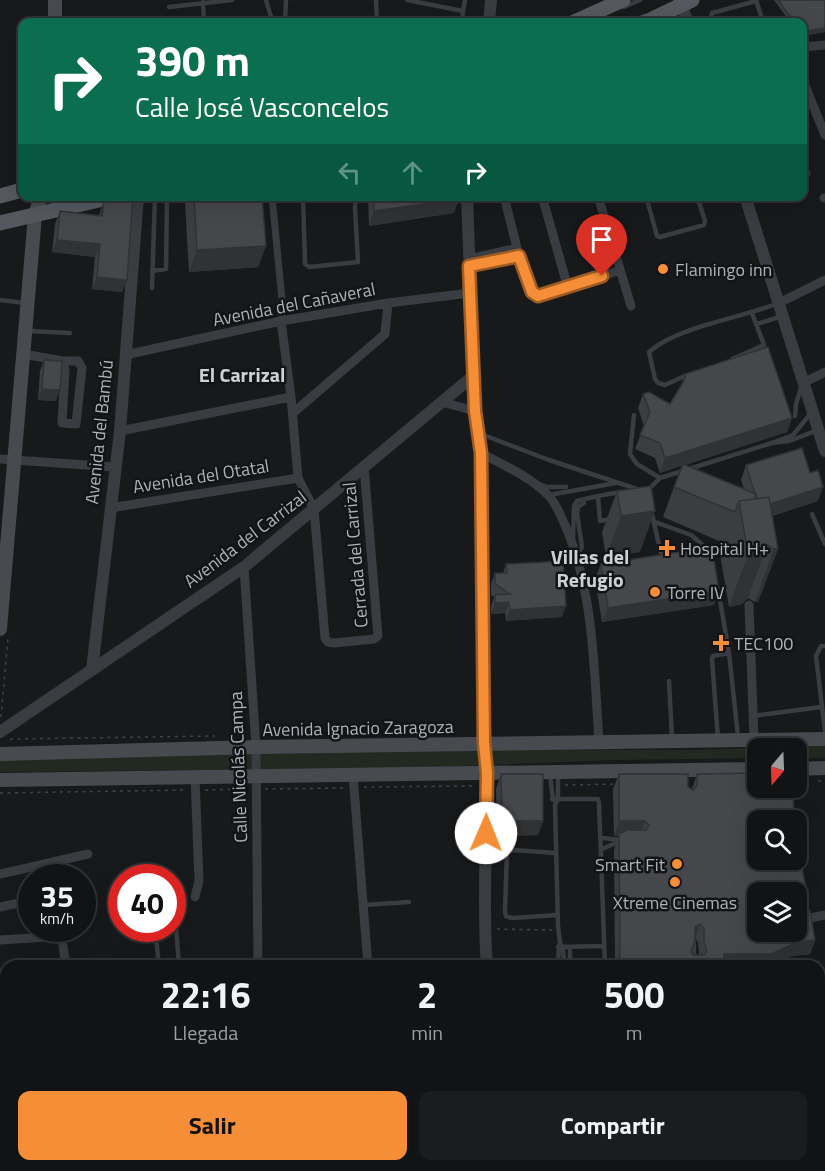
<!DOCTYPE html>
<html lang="es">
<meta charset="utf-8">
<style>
:root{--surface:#121314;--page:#1b1c1d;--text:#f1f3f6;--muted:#9c9ea0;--line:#313234;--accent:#f58e36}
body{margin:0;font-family:"Titillium Web",sans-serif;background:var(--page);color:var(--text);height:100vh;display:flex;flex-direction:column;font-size:22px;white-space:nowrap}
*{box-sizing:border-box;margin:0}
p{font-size:20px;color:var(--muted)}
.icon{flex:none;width:33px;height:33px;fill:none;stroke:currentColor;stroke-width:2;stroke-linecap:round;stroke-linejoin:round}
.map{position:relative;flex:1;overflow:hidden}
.sheet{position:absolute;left:0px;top:960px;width:825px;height:212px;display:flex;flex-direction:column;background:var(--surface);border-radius:18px 18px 0 0;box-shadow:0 6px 24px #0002,0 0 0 2px var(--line)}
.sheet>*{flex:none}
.banner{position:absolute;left:18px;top:18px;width:789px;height:183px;border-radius:12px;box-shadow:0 6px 24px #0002,0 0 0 2px var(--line);background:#0b6e4f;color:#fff;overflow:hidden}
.needle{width:39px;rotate:199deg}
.buttons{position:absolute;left:747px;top:738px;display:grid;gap:12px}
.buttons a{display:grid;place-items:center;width:60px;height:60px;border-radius:12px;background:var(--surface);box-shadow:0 6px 24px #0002,0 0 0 2px var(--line);font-size:30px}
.speed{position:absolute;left:18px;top:864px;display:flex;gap:12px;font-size:30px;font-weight:700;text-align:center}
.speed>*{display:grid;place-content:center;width:78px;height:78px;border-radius:50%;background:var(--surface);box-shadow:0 6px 24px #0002,0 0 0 2px var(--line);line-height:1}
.speed small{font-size:15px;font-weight:400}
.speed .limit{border:9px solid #d22;background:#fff;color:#111}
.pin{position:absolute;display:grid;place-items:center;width:51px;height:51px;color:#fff;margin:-62px -26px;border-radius:50% 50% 50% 0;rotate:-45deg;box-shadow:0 0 6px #0007}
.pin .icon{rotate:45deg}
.me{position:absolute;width:66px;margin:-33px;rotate:1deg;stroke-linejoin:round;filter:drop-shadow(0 0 4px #0008)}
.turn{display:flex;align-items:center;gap:21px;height:126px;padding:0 18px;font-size:27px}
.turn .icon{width:78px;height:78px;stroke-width:2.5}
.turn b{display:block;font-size:42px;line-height:51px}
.lanes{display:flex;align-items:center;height:57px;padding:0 18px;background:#0003;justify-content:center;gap:30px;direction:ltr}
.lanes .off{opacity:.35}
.eta{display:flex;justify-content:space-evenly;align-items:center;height:102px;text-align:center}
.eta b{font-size:36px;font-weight:700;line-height:42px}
.cta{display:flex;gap:12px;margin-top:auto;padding:12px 18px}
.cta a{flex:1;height:69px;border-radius:12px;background:var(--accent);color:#111;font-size:24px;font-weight:700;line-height:69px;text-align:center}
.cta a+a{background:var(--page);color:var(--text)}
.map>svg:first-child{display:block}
.green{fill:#212920}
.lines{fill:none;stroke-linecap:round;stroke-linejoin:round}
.path{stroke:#3f4347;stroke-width:1.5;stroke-dasharray:3 4.5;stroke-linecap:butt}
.service{stroke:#393c40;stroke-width:4.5}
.pedestrian{stroke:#393c40;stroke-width:7}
.minor{stroke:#393c40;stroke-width:9}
.tertiary{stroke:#393c40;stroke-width:12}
.secondary{stroke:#474b50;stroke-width:14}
.primary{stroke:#55595f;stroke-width:15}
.wall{fill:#3b3d40;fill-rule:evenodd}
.shaded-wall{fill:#303234}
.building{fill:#45474b;stroke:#303234;stroke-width:1.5;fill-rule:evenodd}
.route-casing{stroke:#9f5c23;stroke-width:15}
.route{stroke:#f58e36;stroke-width:10}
.poi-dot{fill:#f58e36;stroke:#131416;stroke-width:2}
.labels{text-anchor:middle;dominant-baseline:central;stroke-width:5;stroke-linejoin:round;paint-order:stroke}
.poi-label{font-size:18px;fill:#abb3ba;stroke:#131416;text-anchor:start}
.street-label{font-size:18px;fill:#abb3ba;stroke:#131416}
.neighbourhood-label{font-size:20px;font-weight:bold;fill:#ccd1d6;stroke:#131416}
</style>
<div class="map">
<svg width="825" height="1171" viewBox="0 0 825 1171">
<rect width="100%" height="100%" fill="#18191b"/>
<path class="green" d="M825,746V758H797L796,748H758L757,758L617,760L410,768L0,772V759L321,750L496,749L688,750Z"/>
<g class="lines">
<path class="path" d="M1,717L8,638
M10,739L215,736
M818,781H825
M565,785L617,784
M364,787L476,786
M265,789L344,788
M205,790L248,789
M0,793L185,790
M497,929L552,930"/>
<path class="service" d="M266,0L272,20
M376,0L377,22
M407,0L463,11L462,22
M756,0L763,22
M203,2L204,22
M169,7L232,0
M624,7L640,0
M463,11L465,0
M236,22L272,20V22
M285,22L286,0
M630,22L644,16
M710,22L712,13L756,1
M303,196L305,264L309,267L358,262L355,208L356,196
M646,196L657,236L660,237L704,225L705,221L697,196
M328,198L356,197
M152,271L166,269L167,196
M152,288L155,196
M0,300L25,303
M757,324L783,316
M28,331L70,333
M732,359L764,345L752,313
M687,375L665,385L658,383L655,379L649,352C676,327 741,318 776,304
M811,413L793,435L772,443L789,441L818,430
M634,415L630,454L637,464L660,478
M795,416L796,404L801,388
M481,434L549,460L637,489
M539,484L547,487H566
M647,491L660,478L772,443
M549,495L616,483
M651,510L662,558L665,557
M812,514L825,544
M611,519L600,521L598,496L620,492
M655,522L691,535L710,551
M573,538L574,506L577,501L598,496
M578,554L582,547L577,513L578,507L584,503
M718,588L729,653
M825,646H821L816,656L825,732
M669,681L672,738
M753,716L821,707
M718,739L712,659L713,656L729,653L738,737
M558,773V799L555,805L558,926L560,943L563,947L564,966
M550,775L553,800
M552,799H598L599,803L605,966
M602,838L621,840
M602,849L618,842
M556,853L514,850L507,852L505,912L506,916L512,918L558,915
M364,905L409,902
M172,923L176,927L179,966
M155,928L159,966
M694,943V957L697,966
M558,947L604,946
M558,966L559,945
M570,966V947
M819,1017H821L823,987"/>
<path class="pedestrian" d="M272,196L283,310L281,321"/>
<path class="minor" d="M802,47L825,45
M802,78L825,135
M802,174L806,173
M504,196L517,248L534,295L542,296L620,270
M542,196L568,288
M598,196L631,306
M824,198H825
M469,259L517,248
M469,266L519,256
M779,303L825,280
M281,321L291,397L298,478L314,509L325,638L328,642L334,643L374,639L378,636L364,466
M23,354L63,361H78L82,368L76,424L62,423L65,370L63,361
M125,355L281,321L388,303L470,293
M803,383L825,372
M442,402L475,411
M293,413L385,334L388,303
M120,431L291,397
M481,453C503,465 529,476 547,494C556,502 560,515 565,525C594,592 594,670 599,742
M0,459L115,467
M110,508L298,478
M244,567L256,747L258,966
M749,605L754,739
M353,775L368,966
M195,777L199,881L195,897
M0,874L88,854
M82,889L85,888
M0,907L32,900
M805,919L825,915
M0,940L47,937
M63,946L66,966
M819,987H825
M0,1001H6
M819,1075L825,1073
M66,1166L67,1171
M134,1166V1171
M198,1166V1171
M703,1166V1171
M256,1171V1166
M413,1171V1166"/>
<path class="tertiary" d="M679,0L688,22
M489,22L491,0
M467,196L475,411L481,453L484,743C490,817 481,892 487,966
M745,196L825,451
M92,670L120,431L138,196
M0,732L244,567L473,376
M488,1166V1171"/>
<path class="secondary" d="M55,22V0
M0,629L35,215L41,196
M0,754L256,747L825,739
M796,769L825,768
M0,780L758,769"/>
<path class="primary" d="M574,22L623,0
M646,22L692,0
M0,196L22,190
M0,223L116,196"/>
</g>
<path class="wall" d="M774,0H825V32L802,36V22H790Z
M187,196H262L266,246L258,267L189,272L185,203Z
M368,196H459L454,213L369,226Z
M104,201L127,280L122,292L92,289L95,257L52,252L55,224L60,211L99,215Z
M44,360L56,401L38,400L40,371Z
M685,374L792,418L787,432L685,465L744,489L741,480L746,465L818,501L772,516L778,549L758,602H755L748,598L742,604L729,607L720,554L724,543L663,517L682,465L660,473L655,458L635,449L644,426L638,408L643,394L670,404L681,385Z
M617,491L640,552L606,557L602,532Z
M506,564L562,617L506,621L505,613L491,614V606L494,597L491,595V584L495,573H503Z
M601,564L719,591L714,605L602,622L595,579Z
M501,774L543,821L538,835L497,836L496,789Z
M619,774L688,787L692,789L697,774L794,820L805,907L815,940L810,954L792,956L771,966H615L614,849L619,836H614L613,789ZM695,939L698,942L699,955H693L691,951Z"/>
<path class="shaded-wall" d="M825,28V32L802,36V32Z
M459,199L454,213L369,226L374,211Z
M57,240L100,244L95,257L52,252Z
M266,246L258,267L189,272L197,250Z
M97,277L127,280L122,292L92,289Z
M42,389L60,390L56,401L38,400Z
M792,418L787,432L660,473L665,458Z
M823,487L818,501L754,521L759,507Z
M655,511L640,552L606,557L621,516Z
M767,545L748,598L742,604L729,607L748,554Z
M774,549H778L758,602H755Z
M719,591L714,605L602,622L608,608Z
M509,602L505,613L491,614L495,603Z
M566,606L562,617L506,621L510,610Z
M502,821H543L538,835L497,836Z
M619,821H645L640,836H614Z
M700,924L695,939V927Z
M815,940L810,954L792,956L771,966H698L718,960L724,954L798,942Z"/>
<path class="building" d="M778,0H825V28L802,32V22H794Z
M113,196H133L127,280L97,277L100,244L57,240L60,211L102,216L104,201Z
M194,196H262L266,246L197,250Z
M374,196H459V199L374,211Z
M768,347L792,418L665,458L660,443L640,435L650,412L643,394L649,392L670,404L685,379V374Z
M44,360L62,361L60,390L42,389Z
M802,448L810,473L818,470L823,487L770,504L769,497L757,499L756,494H755L746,465Z
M683,464L756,494L754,499L739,501L735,512L674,487Z
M651,486L655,511L621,516L617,491Z
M769,497L778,549H774L767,545L762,551L748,554L739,501Z
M712,547L719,591L608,608L601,564Z
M563,561L566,606L510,610L509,602L495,603V595L510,594L495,584V573H507L506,564Z
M758,773V788H793L794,820H758V860H796V838L808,898L804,905L806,909L810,911L815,940L798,942L771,954H724V960H718V966H620L619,834L627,830H646L649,825L645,821H619V774H688V787L693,790L697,786V774ZM758,892H796V932H758ZM700,924L704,928V942L707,952L704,955H693L691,951L695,941V927Z
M501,774H543V821H502Z"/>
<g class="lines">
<g class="route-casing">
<path id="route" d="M486,833L487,773L484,743L481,453L475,411L469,266L519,256L532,292L538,296L602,276"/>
</g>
<use href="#route" class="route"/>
</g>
<g class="poi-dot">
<circle cx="663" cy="269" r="6"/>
<path d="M664 539h6v6h6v6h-6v6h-6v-6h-6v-6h6z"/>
<circle cx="655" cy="592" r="6"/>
<path d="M718 634h6v6h6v6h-6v6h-6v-6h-6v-6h6z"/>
<circle cx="677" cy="864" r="6"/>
<circle cx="675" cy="882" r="6"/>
</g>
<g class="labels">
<g class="poi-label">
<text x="675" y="269">Flamingo inn</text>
<text x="680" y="548">Hospital H+</text>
<text x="667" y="592">Torre IV</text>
<text x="734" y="643">TEC100</text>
<text x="665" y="864" text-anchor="end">Smart Fit</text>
<text x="675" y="902" text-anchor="middle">Xtreme Cinemas</text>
</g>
<g class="street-label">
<text transform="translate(294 304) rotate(-11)">Avenida del Cañaveral</text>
<text transform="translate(99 432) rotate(-84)">Avenida del Bambú</text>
<text transform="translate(201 476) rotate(-9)">Avenida del Otatal</text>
<text transform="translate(245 539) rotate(-37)">Avenida del Carrizal</text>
<text transform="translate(355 555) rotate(-95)">Cerrada del Carrizal</text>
<text transform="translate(358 728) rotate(-1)">Avenida Ignacio Zaragoza</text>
<text transform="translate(238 767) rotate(-92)">Calle Nicolás Campa</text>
</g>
<g class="neighbourhood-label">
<text x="242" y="374">El Carrizal</text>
<text x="590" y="556">Villas del<tspan x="590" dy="23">Refugio</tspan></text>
</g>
</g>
</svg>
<div class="buttons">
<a><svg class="needle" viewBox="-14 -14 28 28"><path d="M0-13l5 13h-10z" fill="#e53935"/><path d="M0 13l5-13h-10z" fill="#9c9ea0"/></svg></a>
<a><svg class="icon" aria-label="search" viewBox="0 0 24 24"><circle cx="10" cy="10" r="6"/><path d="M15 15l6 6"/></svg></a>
<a><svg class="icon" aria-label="layers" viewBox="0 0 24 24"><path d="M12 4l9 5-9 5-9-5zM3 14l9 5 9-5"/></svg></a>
</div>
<div class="speed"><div>35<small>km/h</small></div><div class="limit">40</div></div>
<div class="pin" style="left:602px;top:276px;background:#d93025"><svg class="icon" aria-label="arrive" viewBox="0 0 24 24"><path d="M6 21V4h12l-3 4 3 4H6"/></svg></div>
<svg class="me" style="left:486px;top:833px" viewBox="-20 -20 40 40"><circle r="19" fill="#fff"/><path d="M0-13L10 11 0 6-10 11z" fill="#f58e36"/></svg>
<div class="banner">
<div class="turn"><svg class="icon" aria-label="right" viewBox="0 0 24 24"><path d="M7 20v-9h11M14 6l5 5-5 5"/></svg><div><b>390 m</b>Calle José Vasconcelos</div></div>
<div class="lanes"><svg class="icon off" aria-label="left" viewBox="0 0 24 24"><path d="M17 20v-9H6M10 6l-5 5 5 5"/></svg><svg class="icon off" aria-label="ahead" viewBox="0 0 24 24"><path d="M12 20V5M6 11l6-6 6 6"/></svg><svg class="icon" aria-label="right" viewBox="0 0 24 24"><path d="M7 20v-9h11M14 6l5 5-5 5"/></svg></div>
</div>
<section class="sheet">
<div class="eta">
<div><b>22:16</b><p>Llegada</p></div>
<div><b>2</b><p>min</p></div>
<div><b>500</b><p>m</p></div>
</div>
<div class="cta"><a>Salir</a><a>Compartir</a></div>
</section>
</div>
